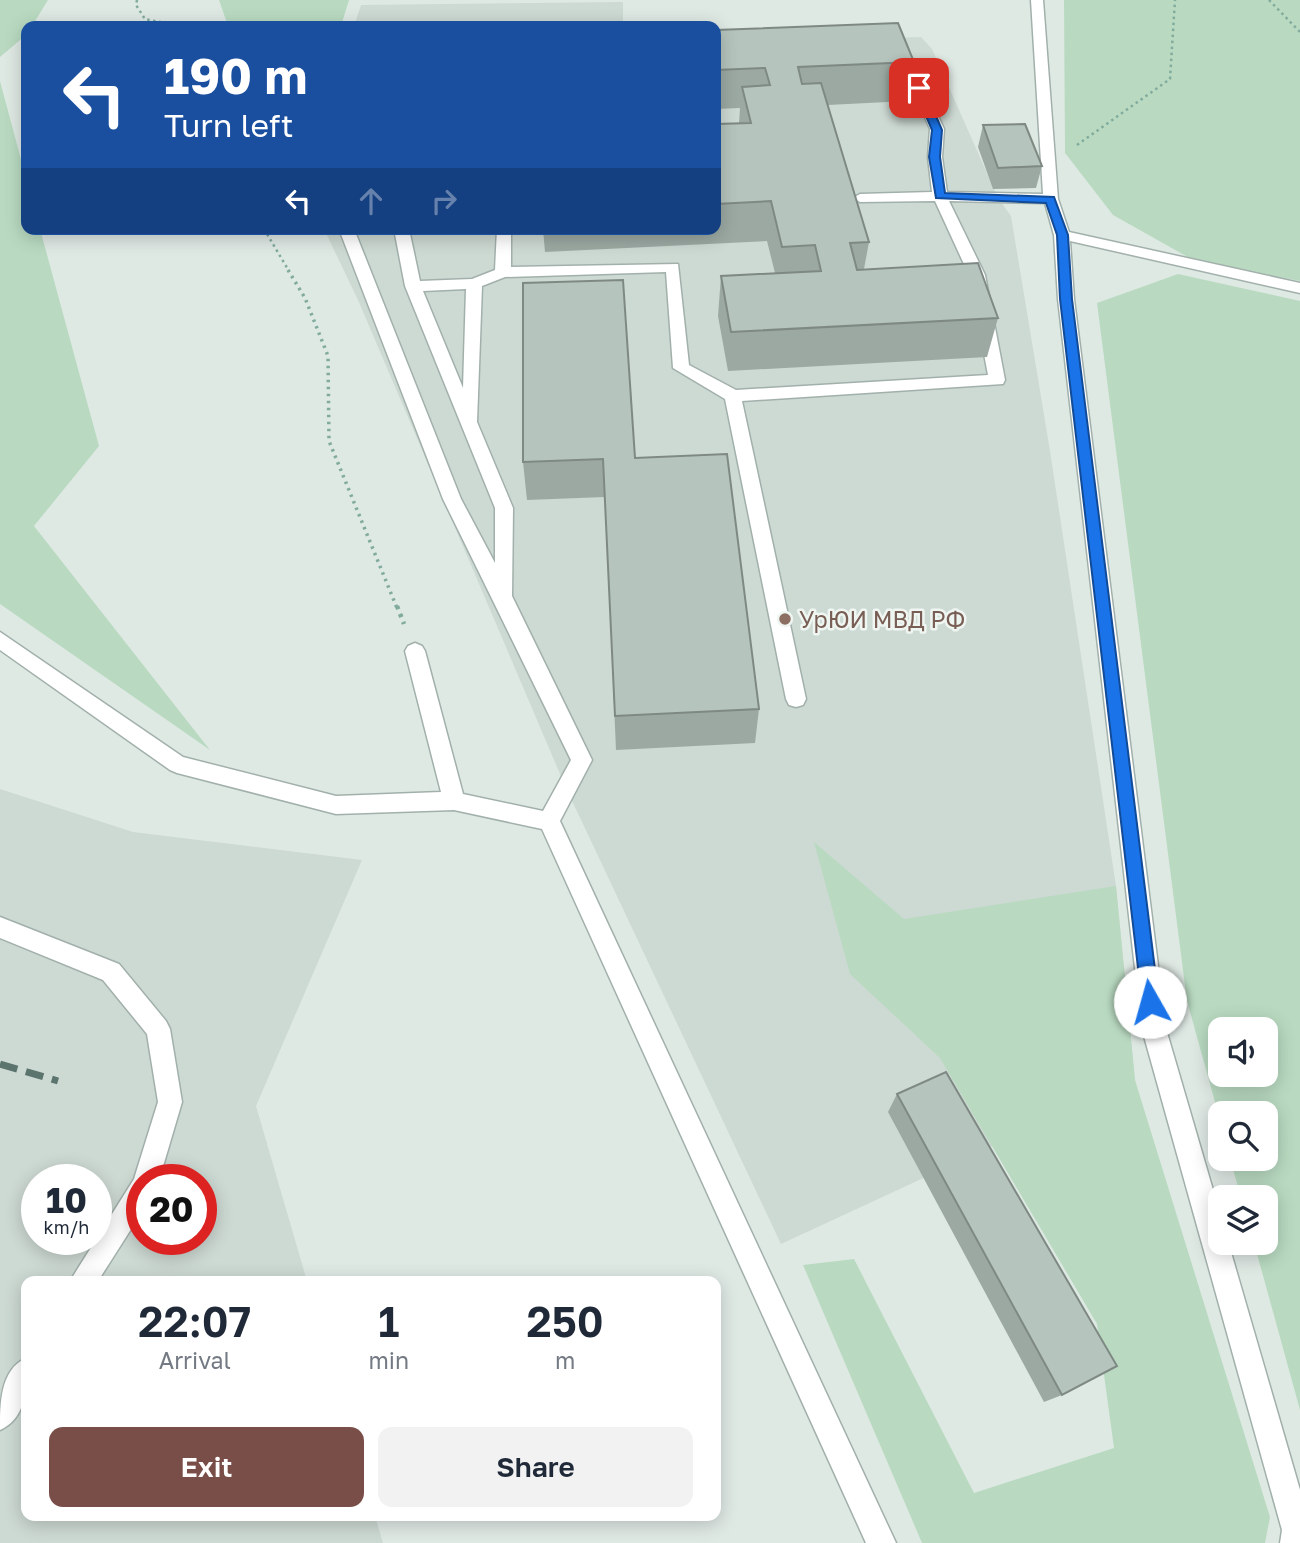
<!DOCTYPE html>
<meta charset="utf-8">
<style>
:root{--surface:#fff;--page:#f2f2f3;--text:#1f2937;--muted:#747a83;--accent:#7a4e48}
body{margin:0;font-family:"Golos Text",sans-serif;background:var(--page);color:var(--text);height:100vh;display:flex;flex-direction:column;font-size:26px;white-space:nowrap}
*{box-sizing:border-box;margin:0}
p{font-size:23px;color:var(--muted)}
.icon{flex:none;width:38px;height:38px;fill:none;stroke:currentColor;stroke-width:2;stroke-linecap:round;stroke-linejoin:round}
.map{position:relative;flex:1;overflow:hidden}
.side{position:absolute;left:21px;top:1276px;width:700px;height:245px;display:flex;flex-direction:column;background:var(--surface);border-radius:14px;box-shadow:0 4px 18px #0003}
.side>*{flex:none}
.banner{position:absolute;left:21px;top:21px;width:700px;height:214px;border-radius:14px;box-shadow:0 4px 18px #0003;background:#1a4fa0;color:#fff;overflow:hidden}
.fabs{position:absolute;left:1208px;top:1017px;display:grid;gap:14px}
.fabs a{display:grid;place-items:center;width:70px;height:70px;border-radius:14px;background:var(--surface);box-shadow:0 4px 18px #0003;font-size:35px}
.speed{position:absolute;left:21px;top:1164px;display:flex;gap:14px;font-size:35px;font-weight:700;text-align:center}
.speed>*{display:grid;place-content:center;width:91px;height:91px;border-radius:50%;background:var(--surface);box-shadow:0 4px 18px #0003;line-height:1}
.speed small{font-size:18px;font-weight:400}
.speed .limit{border:10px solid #d22;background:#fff;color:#111}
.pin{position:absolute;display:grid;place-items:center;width:60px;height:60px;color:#fff;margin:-30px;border-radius:14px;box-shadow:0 4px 10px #0006}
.me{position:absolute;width:77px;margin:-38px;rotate:353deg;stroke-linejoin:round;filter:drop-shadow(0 0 5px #0008)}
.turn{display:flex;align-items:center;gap:24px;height:147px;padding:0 28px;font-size:32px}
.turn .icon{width:91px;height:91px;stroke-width:2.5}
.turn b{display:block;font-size:49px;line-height:60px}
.lanes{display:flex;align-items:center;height:66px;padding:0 28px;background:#0003;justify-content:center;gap:35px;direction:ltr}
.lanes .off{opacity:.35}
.eta{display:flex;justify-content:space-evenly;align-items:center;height:119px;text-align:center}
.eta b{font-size:42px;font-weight:600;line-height:49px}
.button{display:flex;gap:14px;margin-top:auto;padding:14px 28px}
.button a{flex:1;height:80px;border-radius:14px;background:var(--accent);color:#fff;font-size:28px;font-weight:600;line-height:80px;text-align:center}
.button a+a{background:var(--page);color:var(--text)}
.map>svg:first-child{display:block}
.built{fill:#cdd9d3;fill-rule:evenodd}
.green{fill:#b9dac1;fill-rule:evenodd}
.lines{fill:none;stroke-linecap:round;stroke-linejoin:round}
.service-casing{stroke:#a2b0ab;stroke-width:3}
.path-far2{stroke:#81ab9d;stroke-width:2.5;stroke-dasharray:2.5 3.5;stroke-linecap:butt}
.path-far1{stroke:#81ab9d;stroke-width:3.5;stroke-dasharray:2.5 4.5;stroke-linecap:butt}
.path{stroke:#81ab9d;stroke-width:4.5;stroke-dasharray:3.5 5;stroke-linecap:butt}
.service{fill:#fff;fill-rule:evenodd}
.rail{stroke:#5b746d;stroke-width:7;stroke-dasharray:18 9;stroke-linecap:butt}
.wall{fill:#9ca9a3}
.building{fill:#b5c4bd;stroke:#7f8984;stroke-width:2}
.route{fill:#1a73e8;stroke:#114b97;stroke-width:2}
.education-dot{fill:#8d6e63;stroke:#eff6f2;stroke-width:2.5}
.labels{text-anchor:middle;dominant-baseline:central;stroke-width:5;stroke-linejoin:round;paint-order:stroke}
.education-label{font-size:23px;fill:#785e54;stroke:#eff6f2;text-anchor:start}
</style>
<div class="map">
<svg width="1300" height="1543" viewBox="0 0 1300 1543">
<rect width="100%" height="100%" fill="#dfe9e4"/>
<path class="built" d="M623,2V26H354L361,5Z
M921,37L932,49L998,198L1011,216L1050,451L1116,886L1135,1080L781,1244L566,788L358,300L324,229H716V43Z
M0,789L133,832L362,860L256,1106L307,1281H26V1516H375L383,1543H0ZM37,1180H96V1239H37ZM142,1180H201V1239H142Z"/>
<path class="green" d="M0,0H48L32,26H26V35L0,57Z
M219,0H349L341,26H228Z
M1064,0H1300V281L1193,260L1113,215L1065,153Z
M0,81L26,178V229H40L99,446L34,526L210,750L0,604Z
M1178,274L1300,301V1410L1254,1243L1265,1242V1197H1241L1230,1159L1265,1158V1113H1220V1120L1187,1001L1097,303ZM1265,1029V1074H1220V1029Z
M814,842L904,919L1116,886L1135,1080L1270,1517L1265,1543H922L803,1265L854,1259L974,1493L1114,1448L1097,1324L940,1058L850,974Z"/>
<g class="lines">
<g class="service-casing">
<path id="service" d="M1031,0H1043L1058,199L1069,232L1300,283V293L1070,241L1074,299L1166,1029L1220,1214V1242H1228L1300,1490V1543H1280L1282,1530L1142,1029L1058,299L1054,235L1045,203L949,201L985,275L1005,380L1003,384L742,401L806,699L803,705L796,707L789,705L786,699L725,399L673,368L666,272L505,277L482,286L477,422L513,508L512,596L592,760L560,821L896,1543H866L542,829L454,810L336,814L177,773L170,770L0,650V632L183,757L336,796L441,792L405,651L408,646L415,643L422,646L425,651L463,794L543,811L571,760L443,499L339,229H354L461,499L495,563V508L405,286L394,229H409L420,281L472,279L495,270L497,229H511V267L678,264L689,365L736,390L988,375L969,275L935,201L860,202L853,198L860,194L932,192L928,157L930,129L894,47L900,43L906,47L944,129L942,157L947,192L1043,194ZM466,289L463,388L423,291Z
M0,917L119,964L166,1021L170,1029L182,1102L159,1180H142V1212L98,1281H70L134,1179L158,1102L147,1034L103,980L0,938Z
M26,1358C27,1384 28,1418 0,1430C0,1404 0,1370 26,1358Z"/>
</g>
<path class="path-far2" d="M137,0L136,5L145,19L165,23L221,26
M1269,0L1300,32
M1077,145L1170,79L1175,0
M264,229L289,271"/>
<path class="path-far1" d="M288,270L305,298L328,356L329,441L397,608"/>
<path class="path" d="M397,606L404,624"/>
<use href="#service" class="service"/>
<path class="rail" d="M0,1064L58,1081"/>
</g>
<path class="wall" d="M716,30L914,62L907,101L828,105L869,242L864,269L998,318L987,357L728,371L718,316L721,276L775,273L767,241L545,252L543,229H716V124L739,123L740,108L716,109Z
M983,125L1042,166L1036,188L993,189L978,147Z
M635,458L759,709L755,743L616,750L605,497L527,500L523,462Z
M897,1094L1062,1395L1044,1402L888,1112Z"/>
<path class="building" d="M898,23L914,62L798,67L802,84L821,83L869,242L850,243L857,270L978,263L998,318L731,332L721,276L821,271L815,245L782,247L771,201L716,204V124L751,123L742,87L770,85L765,68L716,70V30Z
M495,24V26H430Z
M1025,124L1042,166L998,168L983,125Z
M623,280L635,458L727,454L759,709L615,716L603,459L523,462V283Z
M946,1072L1117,1366L1062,1395L897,1094Z"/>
<path class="route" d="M919,85L924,88L942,130L940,157L945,193L1054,197L1068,235L1072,299L1159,1002L1157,1008L1150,1010L1144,1008L1142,1002L1060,299L1057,235L1046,203L936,198L929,157L932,130L914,88Z"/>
<circle class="education-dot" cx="785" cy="619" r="7"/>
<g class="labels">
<g class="education-label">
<text x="799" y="619">УрЮИ МВД РФ</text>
</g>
</g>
</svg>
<div class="fabs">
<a><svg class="icon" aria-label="sound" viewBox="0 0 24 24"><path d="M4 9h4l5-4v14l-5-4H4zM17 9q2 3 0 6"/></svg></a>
<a><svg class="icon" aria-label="search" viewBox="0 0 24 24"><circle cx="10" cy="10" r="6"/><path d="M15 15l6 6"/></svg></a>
<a><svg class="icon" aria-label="layers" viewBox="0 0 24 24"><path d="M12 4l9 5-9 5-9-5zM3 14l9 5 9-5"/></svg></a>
</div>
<div class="speed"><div>10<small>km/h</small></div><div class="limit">20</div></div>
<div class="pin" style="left:919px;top:88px;background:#d93025"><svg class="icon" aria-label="arrive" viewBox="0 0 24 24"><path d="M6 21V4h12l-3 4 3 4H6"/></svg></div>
<svg class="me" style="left:1150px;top:1002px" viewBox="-20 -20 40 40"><circle r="19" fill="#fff"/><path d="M0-13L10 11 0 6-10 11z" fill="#1a73e8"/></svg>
<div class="banner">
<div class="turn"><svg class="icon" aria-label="left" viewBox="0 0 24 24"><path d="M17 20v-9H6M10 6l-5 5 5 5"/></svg><div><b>190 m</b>Turn left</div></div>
<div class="lanes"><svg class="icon" aria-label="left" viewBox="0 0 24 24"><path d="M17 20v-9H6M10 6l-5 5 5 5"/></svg><svg class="icon off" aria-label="ahead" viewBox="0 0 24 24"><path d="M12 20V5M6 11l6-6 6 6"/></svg><svg class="icon off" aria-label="right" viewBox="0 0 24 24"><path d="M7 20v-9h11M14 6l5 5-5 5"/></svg></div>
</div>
<section class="side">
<div class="eta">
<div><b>22:07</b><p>Arrival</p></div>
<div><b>1</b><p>min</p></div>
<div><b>250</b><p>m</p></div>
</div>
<div class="button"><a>Exit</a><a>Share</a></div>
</section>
</div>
